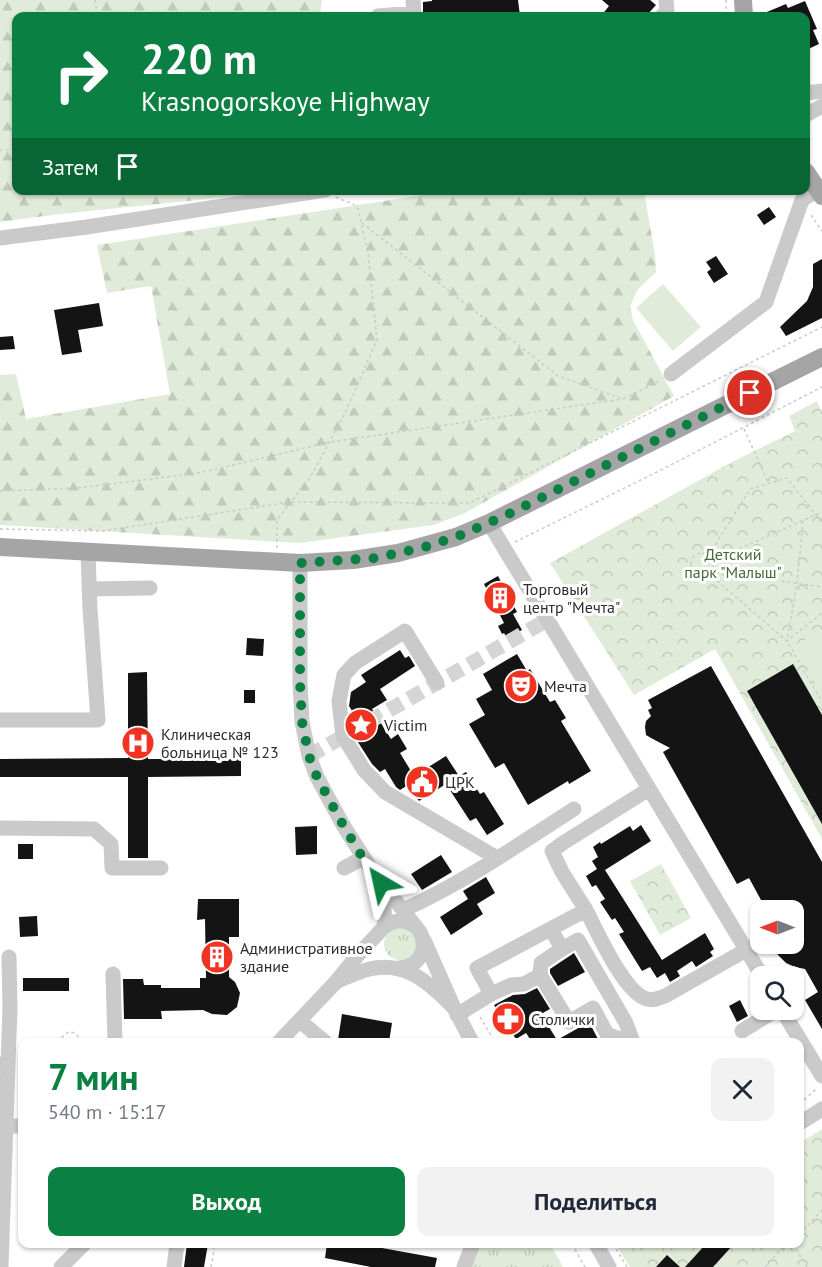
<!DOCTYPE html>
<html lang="ru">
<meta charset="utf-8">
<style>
:root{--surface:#fff;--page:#f2f2f3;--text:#1f2937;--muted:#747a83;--accent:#0b8043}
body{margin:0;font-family:"PT Sans",sans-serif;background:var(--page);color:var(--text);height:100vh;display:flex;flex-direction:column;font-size:22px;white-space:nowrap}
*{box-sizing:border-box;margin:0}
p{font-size:20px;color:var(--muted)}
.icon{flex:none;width:33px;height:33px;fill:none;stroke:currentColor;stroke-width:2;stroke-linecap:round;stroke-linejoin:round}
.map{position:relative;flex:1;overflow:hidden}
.side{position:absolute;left:18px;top:1038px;width:786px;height:210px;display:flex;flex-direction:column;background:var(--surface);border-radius:12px;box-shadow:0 2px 4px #0004}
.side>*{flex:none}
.guide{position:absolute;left:12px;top:12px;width:798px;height:183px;border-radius:12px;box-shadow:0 2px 4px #0004;background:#0b8043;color:#fff;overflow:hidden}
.needle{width:39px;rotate:270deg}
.controls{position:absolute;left:750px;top:900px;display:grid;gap:12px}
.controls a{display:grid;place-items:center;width:54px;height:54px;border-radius:12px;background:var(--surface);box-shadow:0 2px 4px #0004;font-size:30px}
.pin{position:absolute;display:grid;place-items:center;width:51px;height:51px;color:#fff;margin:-26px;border:3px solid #fff;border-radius:50%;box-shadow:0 2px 6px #0007}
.me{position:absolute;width:66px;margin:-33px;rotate:324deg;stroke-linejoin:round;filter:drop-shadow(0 0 4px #0008)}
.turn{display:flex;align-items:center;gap:21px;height:126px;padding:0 30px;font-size:27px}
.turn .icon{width:78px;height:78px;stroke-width:2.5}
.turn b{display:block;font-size:42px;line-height:51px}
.then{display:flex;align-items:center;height:57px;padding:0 30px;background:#0003;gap:12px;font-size:22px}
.round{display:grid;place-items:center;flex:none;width:63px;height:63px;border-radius:12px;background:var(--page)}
.overview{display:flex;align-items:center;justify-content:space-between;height:102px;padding:0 30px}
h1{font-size:36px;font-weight:800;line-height:45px;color:var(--accent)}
.button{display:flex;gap:12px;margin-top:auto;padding:12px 30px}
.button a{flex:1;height:69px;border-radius:12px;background:var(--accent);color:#fff;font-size:24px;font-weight:800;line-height:69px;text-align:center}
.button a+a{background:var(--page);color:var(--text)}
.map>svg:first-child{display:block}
.grass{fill:url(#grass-tufts)}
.forest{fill:url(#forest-firs)}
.park{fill:url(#park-crowns)}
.garden{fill:#e0ecd9}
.building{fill:#141414}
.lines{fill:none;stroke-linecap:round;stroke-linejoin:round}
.minor-tunnel{stroke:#d5d5d5;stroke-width:15;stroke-dasharray:15 8;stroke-linecap:butt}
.path{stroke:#cacaca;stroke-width:1.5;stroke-dasharray:3 3;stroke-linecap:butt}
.minor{stroke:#cacaca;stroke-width:15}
.major{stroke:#a5a5a5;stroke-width:18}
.route{stroke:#0b8043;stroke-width:10;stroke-dasharray:0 18}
.labels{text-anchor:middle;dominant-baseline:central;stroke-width:6;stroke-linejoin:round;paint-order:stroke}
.park-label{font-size:16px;fill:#476b38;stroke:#fff}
.poi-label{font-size:16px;fill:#2d2d2d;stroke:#fff;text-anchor:start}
</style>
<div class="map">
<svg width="822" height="1267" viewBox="0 0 822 1267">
<defs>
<pattern id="grass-tufts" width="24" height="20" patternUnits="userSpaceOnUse" patternTransform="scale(1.5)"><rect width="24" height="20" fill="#e0ecd9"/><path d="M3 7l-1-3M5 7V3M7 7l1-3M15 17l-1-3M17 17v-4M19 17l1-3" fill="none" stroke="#c0cbbb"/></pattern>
<pattern id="forest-firs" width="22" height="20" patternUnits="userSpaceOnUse" patternTransform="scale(1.5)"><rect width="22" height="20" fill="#e0ecd9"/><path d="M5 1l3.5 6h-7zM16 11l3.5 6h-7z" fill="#c0cbbb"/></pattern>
<pattern id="park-crowns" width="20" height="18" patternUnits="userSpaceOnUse" patternTransform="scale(1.5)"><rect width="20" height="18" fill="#e0ecd9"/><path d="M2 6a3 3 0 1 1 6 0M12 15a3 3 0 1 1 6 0" fill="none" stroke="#c0cbbb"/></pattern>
</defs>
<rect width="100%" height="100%" fill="#fff"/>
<path class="grass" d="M384 944a16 16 0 1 1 32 0a16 16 0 1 1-32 0Z
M477,1244H550L563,1267H468Z"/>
<path class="forest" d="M0,0H322L320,15L304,16H16V190L286,191L60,214L0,222Z
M456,190L644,191L655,255L656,272L638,289L630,306L633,320L674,396L465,513L434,525L299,543L0,525V375L16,374L26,419L170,394L151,286L107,293L97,245Z"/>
<path class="park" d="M817,401L822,412V839L715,649L634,695L550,563L732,462L795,431L789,416Z
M661,864L691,918L660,935L630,881Z
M822,1129V1267H630L617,1247L619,1244H800V1143Z"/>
<path class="garden" d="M663,284L701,327L673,351L636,308Z
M814,635L822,650V687L819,689L795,645Z"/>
<path class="building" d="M432,0H518L520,16H423V2L432,1Z
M602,0H650L656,5L646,16H601L609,6Z
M805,1L817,29L813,30L819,44L806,50V16H757L786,4L788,8Z
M769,207L776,217L764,225L757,215Z
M716,256L728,274L714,283L707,272L711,269L706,262Z
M822,259V318L786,336L780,327L807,301L813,287V264Z
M99,303L103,326L78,330L82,352L62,355L54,310Z
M13,336L15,349L0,350V337Z
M498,576L517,612L513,614L522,630L507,638L504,633L502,634L498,626L504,623L484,584Z
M247,638L264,639L263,656L246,655Z
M400,650L405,658L409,656L415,666L380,689L387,700L372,709L391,739L398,734L407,749L400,753L414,776L446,756L459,776L466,772L480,794L484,792L504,824L487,835L476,818L470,821L446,784L419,801L408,785L400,790L396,787L385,769L380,772L372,764L354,736L364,730L349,706L351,692L366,682L361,675Z
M517,654L527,671L530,669L550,702L555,700L566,718L561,721L591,771L569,784L568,781L528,805L504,763L495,768L469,724L485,715L476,699L492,690L483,674Z
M793,664L822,715V824L747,691Z
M711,666L822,862V1029L805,1000L818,992L805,969L795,967L786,963L778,955L772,944H794V910H761V900L749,878L737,884L663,752L670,748L651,738L646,735L645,727L646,721L651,716L648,710L652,708L648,700Z
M147,672L148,759H241V776L148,777V858H128V777H0V759L128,758V673Z
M244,690H255V703H244Z
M641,825L651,841L605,870L662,960L705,933L714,949L710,952L713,956L696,967L692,961L677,971L680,976L670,982L665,973L657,978L650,967L642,971L619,934L624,932L615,918L612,920L600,902L605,899L596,885L592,887L586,876L597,869L592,861L598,857L593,847L600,842L601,844L630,826L633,831Z
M317,826V854L296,855L295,827Z
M18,844H33V859H18Z
M441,855L452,872L422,890L411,874Z
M486,877L495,893L477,904L483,914L451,935L440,917L468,899L463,891Z
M198,899H239V937H229V977L235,982L240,993L237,1007L227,1015L212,1014L203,1010L161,1011L162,1019H124L123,979H143L144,985H161V988H200V978H206L205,919L197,920Z
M37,916L38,936L20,937L19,917Z
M574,953L585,972L558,986L550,973V969Z
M23,978H69V991H23Z
M537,988L550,1009L541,1014L557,1040L589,1022L598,1039L602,1042H532L526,1033L516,1039L494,1005L513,995L525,994Z
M740,1000L748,1016L737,1022L729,1006Z
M342,1014L392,1023L389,1042H349L338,1040Z
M187,1244H208L204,1267H184Z
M327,1244H360L437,1258L435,1267H371L325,1258Z
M706,1244H734L713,1267H685Z
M667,1255L680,1267H656Z"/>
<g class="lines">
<path class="minor-tunnel" d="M309,756L547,620"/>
<path class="path" d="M95,0L97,13L101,16
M726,0V16
M0,150H16
M811,215L822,231
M362,223L558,376L623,399L659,381
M744,429L768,482
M0,491L77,488L199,473L330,442L623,399
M803,521L797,583L787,641L822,613
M0,529L103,531L290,502L470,503L822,327
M515,542L657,472L822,387
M277,548V520L311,476L345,413L377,340L368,253L358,209L353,204L335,197
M691 564a11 11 0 1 1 22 0a11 11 0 1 1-22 0Z
M709,555L750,489L787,478L822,523
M712,561L822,512
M710,571L822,587
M708,573L787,641L822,702
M480,1017L495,1042
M57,1042C71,1028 70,1029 84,1042
M800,1104L817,1088
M800,1234L822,1210
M572,1244L585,1267
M613,1244L627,1267
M793,1244L807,1267
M211,1267L215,1244
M765,1267L782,1248L789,1244"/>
<path class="minor" d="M378,16L414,13L413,0
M662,16L667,11L666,0
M806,93L822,91
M806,115L822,106
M0,238L87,227L325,190
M671,374L766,302L802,200L818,190
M489,523L762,976
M300,563V682L302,722L309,756L317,777L343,825L371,869L420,932C429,950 418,967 399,968
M89,589L150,588
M437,683L405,631L355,663L344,675L339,701L343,736L364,770L385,792L497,858
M0,720H98L90,609L88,552
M0,828L94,829L111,844L112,868H161
M344,868L363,858
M376,883C383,897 386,911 384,927
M403,910C463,883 518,845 574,809
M586,910C597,931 624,993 647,999C653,1001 659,998 665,996L746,950
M424,940L454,1008L472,1042
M562,949L578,940L626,1023L633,1042
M113,974L115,1042
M540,975L569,1022L593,1008L607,1034L628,1042
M338,981C345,978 353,974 360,972C401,957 427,980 454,1008
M491,994L511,985L524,984L540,975L541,963L562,949L551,929
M782,1010L822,1076
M457,1015L491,994L477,968L586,910L562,872L552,851L563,843L649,789
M300,1021L325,1042
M742,1031L776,1010
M279,1042L335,983L357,956L384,927C395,919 405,919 416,927
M0,1064H8L1,1267
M8,1064L10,1008L9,957
M800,1123L822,1109
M6,1126H22
M596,1244L609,1267
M61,1267L84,1244
M174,1267L177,1244
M464,1267L473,1244"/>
<path class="major" d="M743,0L744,16
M806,172L822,196
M0,547L300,563L353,560L398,553L456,537L489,523L822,357"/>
</g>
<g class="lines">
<path class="route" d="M381,883L370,870L343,825L317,777L309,756L302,722L300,682V563L376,558L425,547L456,537L507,515L750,393"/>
</g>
<defs>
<g id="building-disc" transform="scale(1.725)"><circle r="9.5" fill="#f13422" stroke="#fff"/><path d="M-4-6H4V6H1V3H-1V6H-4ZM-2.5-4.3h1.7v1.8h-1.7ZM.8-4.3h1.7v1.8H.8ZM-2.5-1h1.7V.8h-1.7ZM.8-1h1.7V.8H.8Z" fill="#fff"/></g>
<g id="theatre-disc" transform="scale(1.725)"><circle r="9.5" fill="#f13422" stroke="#fff"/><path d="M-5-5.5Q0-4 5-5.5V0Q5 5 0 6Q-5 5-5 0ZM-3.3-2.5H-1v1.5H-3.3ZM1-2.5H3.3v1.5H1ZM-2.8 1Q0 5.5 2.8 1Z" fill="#fff"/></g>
<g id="sight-disc" transform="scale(1.725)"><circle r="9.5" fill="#f13422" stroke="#fff"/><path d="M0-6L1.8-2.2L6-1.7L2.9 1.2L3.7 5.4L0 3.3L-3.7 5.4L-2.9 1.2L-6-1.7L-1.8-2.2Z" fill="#fff"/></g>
<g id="hospital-disc" transform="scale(1.725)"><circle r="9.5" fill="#f13422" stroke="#fff"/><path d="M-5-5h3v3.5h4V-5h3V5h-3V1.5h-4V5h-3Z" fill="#fff"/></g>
<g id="civic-disc" transform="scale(1.725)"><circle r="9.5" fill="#f13422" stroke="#fff"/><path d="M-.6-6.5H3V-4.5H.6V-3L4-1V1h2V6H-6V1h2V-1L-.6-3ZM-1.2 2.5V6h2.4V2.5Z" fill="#fff"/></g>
<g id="pharmacy-disc" transform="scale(1.725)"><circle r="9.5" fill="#f13422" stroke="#fff"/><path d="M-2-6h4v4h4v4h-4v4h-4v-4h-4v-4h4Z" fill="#fff"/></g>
</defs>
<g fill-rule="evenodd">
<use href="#building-disc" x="500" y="598"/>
<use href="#theatre-disc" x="521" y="686"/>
<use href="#sight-disc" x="361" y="725"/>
<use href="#hospital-disc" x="138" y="743"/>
<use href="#civic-disc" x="422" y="782"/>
<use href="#building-disc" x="217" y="957"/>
<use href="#pharmacy-disc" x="508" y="1019"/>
</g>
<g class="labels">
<g class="park-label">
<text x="733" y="554">Детский<tspan x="733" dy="18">парк "Малыш"</tspan></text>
</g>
<g class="poi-label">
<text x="523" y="589">Торговый<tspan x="523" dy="18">центр "Мечта"</tspan></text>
<text x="544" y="686">Мечта</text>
<text x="384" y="725">Victim</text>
<text x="161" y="734">Клиническая<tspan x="161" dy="18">больница № 123</tspan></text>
<text x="445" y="782">ЦРК</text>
<text x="240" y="948">Административное<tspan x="240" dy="18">здание</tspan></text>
<text x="531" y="1019">Столички</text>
</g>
</g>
</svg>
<div class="controls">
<a><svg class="needle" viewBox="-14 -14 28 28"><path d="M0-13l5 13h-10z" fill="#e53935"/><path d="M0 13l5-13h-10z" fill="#747a83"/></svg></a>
<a><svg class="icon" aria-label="search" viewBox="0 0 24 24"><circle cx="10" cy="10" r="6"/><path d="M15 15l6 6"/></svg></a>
</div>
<div class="pin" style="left:750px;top:393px;background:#d93025"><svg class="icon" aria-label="arrive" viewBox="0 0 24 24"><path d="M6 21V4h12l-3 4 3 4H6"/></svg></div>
<svg class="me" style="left:381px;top:883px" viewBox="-20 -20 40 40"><path d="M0-17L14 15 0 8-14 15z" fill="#0b8043" stroke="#fff" stroke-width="4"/></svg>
<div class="guide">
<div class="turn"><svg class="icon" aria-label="right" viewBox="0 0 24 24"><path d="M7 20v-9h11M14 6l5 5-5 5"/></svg><div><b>220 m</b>Krasnogorskoye Highway</div></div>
<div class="then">Затем<svg class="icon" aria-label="arrive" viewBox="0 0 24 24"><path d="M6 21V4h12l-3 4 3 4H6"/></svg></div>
</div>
<section class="side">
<div class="overview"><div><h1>7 мин</h1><p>540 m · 15:17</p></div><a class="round"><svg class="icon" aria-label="close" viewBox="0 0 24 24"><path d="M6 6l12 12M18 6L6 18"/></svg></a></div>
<div class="button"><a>Выход</a><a>Поделиться</a></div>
</section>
</div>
